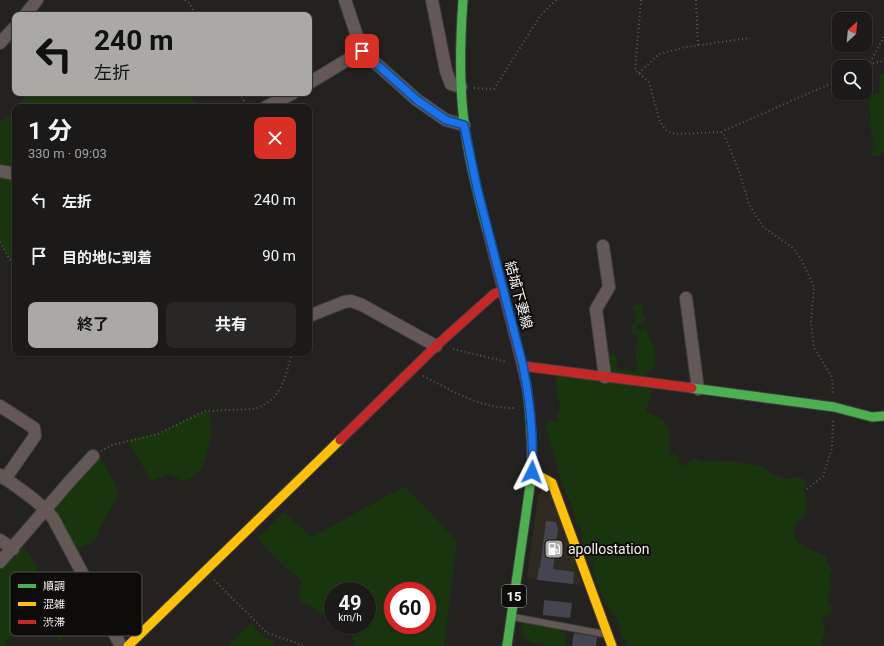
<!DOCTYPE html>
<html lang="ja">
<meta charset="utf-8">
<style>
:root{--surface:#1b1a18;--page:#282725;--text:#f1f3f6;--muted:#a0a1a2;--line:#393837;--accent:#aba9a6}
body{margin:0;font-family:Roboto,"Noto Sans JP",sans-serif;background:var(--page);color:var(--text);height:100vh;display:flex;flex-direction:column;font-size:15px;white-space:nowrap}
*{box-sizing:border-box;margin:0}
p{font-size:13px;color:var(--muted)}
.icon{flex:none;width:22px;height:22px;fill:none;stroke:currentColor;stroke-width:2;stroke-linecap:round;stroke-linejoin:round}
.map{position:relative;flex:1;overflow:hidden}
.panel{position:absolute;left:12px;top:104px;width:300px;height:252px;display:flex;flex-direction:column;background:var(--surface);border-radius:8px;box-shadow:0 1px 3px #0004,0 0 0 1px var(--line)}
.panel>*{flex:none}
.guide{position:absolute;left:12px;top:12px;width:300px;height:84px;border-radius:8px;box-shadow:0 1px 3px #0004,0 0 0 1px var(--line);background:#aba9a6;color:#111;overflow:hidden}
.needle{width:26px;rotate:26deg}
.buttons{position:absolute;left:832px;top:12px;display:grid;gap:8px}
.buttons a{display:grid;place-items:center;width:40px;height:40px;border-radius:8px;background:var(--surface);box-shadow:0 1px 3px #0004,0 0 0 1px var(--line);font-size:20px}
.speed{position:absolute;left:324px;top:582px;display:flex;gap:8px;font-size:20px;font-weight:700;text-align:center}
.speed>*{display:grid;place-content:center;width:52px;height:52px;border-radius:50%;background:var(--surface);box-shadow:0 1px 3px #0004,0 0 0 1px var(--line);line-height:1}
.speed small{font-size:10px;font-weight:400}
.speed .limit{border:6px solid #d22;background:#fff;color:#111}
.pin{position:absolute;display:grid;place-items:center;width:34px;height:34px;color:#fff;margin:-17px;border-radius:8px;box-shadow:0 2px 6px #0006}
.me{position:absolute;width:44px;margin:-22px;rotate:3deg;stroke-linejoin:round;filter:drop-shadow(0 0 3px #0008)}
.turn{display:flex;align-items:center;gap:14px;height:84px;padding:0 16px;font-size:18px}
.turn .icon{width:52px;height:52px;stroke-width:2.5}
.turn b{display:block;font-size:28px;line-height:34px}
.round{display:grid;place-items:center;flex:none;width:42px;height:42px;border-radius:8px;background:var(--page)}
.overview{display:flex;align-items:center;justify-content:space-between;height:68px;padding:0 16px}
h1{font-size:24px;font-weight:700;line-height:30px}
.primary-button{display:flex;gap:8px;margin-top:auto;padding:8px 16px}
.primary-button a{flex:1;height:46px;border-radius:8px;background:var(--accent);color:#111;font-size:16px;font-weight:700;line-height:46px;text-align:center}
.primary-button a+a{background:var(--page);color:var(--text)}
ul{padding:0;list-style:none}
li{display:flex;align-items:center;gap:12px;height:56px;padding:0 16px}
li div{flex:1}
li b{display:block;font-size:15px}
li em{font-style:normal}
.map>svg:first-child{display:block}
.built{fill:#2f2a21}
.green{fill:#18350d;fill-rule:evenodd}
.building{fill:#474452}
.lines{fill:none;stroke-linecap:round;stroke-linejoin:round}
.lane-casing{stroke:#403f3e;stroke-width:8}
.street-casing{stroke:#403f3e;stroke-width:14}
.fast-casing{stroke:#403f3e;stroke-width:11}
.slow-casing{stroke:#403f3e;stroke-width:11}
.jam-casing{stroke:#403f3e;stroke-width:11}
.path{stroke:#5f5856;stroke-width:2;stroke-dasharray:1 3;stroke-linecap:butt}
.lane{stroke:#635856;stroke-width:6}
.street{stroke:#635856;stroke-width:12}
.fast{stroke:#4caf50;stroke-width:9}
.slow{stroke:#ffc107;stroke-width:9}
.jam{stroke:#c62828;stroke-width:9}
.route-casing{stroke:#114b97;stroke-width:10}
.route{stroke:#1a73e8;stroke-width:7}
.labels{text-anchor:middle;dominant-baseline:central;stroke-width:4;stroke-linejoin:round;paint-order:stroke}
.shield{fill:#0e0c0a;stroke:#afadaa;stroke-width:1}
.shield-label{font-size:13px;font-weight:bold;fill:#f4f2ee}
.street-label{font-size:14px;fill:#f4f2ee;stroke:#0e0c0a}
.poi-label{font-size:14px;fill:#f4f2ee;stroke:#0e0c0a;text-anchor:start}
.key{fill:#0e0c0a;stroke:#53514e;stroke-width:1}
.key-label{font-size:11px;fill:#f4f2ee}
</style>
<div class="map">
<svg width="884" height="646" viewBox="0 0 884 646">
<rect width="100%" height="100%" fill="#242220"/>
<path class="built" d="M543,488L553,495L582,585L527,578L538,496Z"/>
<path class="green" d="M883,74H884V152L878,156H872L871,152L873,148L877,147L872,145L874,139L871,132L870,123L871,119L869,106L872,94H879L880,76Z
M29,93H187L200,107H16Z
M15,109V269L0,242V122L9,116Z
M638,304L642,305L643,310L642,314L646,320L643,323L636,326L635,329L638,330L646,327C648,331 648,335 650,339C655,350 661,367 646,373L653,387L646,411C663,419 670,422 670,442C670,447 670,450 668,455L674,454L680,458L679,463L682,466L694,459L699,460L701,463L710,460L723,462L733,461L766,468C769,476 778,474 784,479L796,477L804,479C806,483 807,486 804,490C807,498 807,509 804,517C795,522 795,528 794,537C803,548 813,551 826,556V563L832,568L829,578L832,590L827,596L828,603L832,606L831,612L822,618V622L825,626L824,636L820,642L822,646H627L626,641L621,637C622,630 618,624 616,617C603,608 597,582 592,567L594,566L593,562L589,561L582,542V532L580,525H576L575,514L564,489L546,427L547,423L550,421H558L557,413L561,411L556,390L557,387L555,381L556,376L594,374L608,358L609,354C619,354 618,361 616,368L634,372L637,370C636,357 634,351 639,338L637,335L630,331L637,317L635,314L636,311L632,307L634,305Z
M209,410L212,434L206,457L201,470L192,478L182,481L169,473L152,481L129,444L130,440L158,434L194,416Z
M98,453L118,489L116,500L99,529L98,537L91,543L76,550L49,509L93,456Z
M405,486L457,541L444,646H355L351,630L342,625H367V591H333V620L299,600L301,581L271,553L258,538L283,512L312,537ZM393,591H427V625H393Z
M18,542L29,554L44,578L54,588L63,587L80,574L93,601L70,631L60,641L39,624L28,619L6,642V646H0V562Z
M527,622C538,624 556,624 565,633C567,636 565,643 564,646C550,646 532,646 524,636C522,632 521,630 522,625Z
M251,624L265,638L275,641L272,646H232L229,643Z"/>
<path class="building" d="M546,521L556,522L558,529L553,569L574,572L573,584L537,580L539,567L540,568Z
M544,600L572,603L570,618L543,615Z
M574,633L597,637L596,646H572Z"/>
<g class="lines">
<g class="lane-casing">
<path id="lane" d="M513,617L604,634"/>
</g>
<g class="street-casing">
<path id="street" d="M432,0L446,71L451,84L461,87
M25,15L37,0
M0,43L15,27
M362,51L417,100L446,120L464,125
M309,83L362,51L345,0
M266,107L293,93
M0,171L15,174
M603,246L609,287L596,309L605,377
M686,298L698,389
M309,316L344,302L351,301L362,305L436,346
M0,406L34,428L35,436L5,479
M0,475C18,488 38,500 53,518L121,646
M0,540L13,549
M0,562L70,481L93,456"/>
</g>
<g class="fast-casing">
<path id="fast" d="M463,0C460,41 459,82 464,122C468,157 478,196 487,230
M692,388L834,407L872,417L884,416
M507,646L532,472C532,442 531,413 526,384"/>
</g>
<g class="slow-casing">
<path id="slow" d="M532,472L552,483L612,646
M128,646L340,440"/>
</g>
<g class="jam-casing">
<path id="jam" d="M487,230L516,343L526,384
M523,366L692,388
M340,440L436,346L494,294L503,291"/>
</g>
<path class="path" d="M185,0L189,3L196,15
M641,0L635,70L649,82L660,122L666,130L675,134L721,132L724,134L739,171L749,204L763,227L793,248L801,259L814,287L811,320L814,348L832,377L833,394
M696,0L698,45
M869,64L884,61
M864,67L869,64L884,37
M639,73L659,54L686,47L750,38
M474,88L494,89L540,16L556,0
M240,93L247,107
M721,132L839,80
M0,242L15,269
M453,349L507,362
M423,376C453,391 481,409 515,408
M101,451L112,445L158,434L205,411L255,409C283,398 284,379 292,353
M807,489L823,476L832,448L833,421
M214,580L267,633L297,643L303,646"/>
<use href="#lane" class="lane"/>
<use href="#street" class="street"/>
<use href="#fast" class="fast"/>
<use href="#slow" class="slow"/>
<use href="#jam" class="jam"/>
</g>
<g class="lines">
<g class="route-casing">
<path id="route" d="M362,51L417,100L446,120L464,125L477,188L523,366C530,401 534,436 532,472"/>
</g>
<use href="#route" class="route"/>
</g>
<defs>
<g id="fuel-square" transform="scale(1)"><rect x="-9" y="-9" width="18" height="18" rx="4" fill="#aba9a6" stroke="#0e0c0a"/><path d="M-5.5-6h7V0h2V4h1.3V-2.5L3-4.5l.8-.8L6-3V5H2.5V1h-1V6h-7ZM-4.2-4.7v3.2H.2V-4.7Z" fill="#fff"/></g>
</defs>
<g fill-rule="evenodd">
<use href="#fuel-square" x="554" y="549"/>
</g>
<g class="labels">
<rect class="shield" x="502" y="585" width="24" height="22" rx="3"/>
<g class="shield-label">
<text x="514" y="596">15</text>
</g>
<g class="street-label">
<text transform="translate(519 295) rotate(75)">結城下妻線</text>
</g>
<g class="poi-label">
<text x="568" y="549">apollostation</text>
</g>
</g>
<rect x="10" y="572" width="132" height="64" rx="6" class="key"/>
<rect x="18" y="584" width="18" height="4" fill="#4caf50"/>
<rect x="18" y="602" width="18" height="4" fill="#ffc107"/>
<rect x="18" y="620" width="18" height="4" fill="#c62828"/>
<g class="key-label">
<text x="43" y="590">順調</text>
<text x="43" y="608">混雑</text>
<text x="43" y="626">渋滞</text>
</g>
</svg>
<div class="buttons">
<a><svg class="needle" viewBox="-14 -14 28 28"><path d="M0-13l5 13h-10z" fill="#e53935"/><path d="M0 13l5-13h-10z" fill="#a0a1a2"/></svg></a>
<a><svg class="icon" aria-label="search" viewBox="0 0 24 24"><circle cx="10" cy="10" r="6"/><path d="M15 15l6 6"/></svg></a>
</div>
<div class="speed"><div>49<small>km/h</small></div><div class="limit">60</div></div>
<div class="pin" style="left:362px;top:51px;background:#d93025"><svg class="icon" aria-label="arrive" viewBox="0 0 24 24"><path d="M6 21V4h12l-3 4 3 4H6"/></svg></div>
<svg class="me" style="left:532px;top:472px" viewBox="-20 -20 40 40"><path d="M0-17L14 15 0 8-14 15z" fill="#1a73e8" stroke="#fff" stroke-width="4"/></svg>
<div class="guide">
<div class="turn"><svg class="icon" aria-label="left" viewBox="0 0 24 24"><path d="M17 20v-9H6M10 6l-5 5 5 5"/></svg><div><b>240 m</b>左折</div></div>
</div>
<section class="panel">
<div class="overview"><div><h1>1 分</h1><p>330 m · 09:03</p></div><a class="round" style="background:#d93025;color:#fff"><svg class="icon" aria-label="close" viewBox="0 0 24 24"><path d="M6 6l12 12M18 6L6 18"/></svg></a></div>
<ul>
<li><svg class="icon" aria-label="left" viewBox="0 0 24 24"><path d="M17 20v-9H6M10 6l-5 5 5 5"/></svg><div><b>左折</b></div><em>240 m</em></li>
<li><svg class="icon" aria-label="arrive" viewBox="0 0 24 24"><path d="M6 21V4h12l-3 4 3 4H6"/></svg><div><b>目的地に到着</b></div><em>90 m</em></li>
</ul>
<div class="primary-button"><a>終了</a><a>共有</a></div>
</section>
</div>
